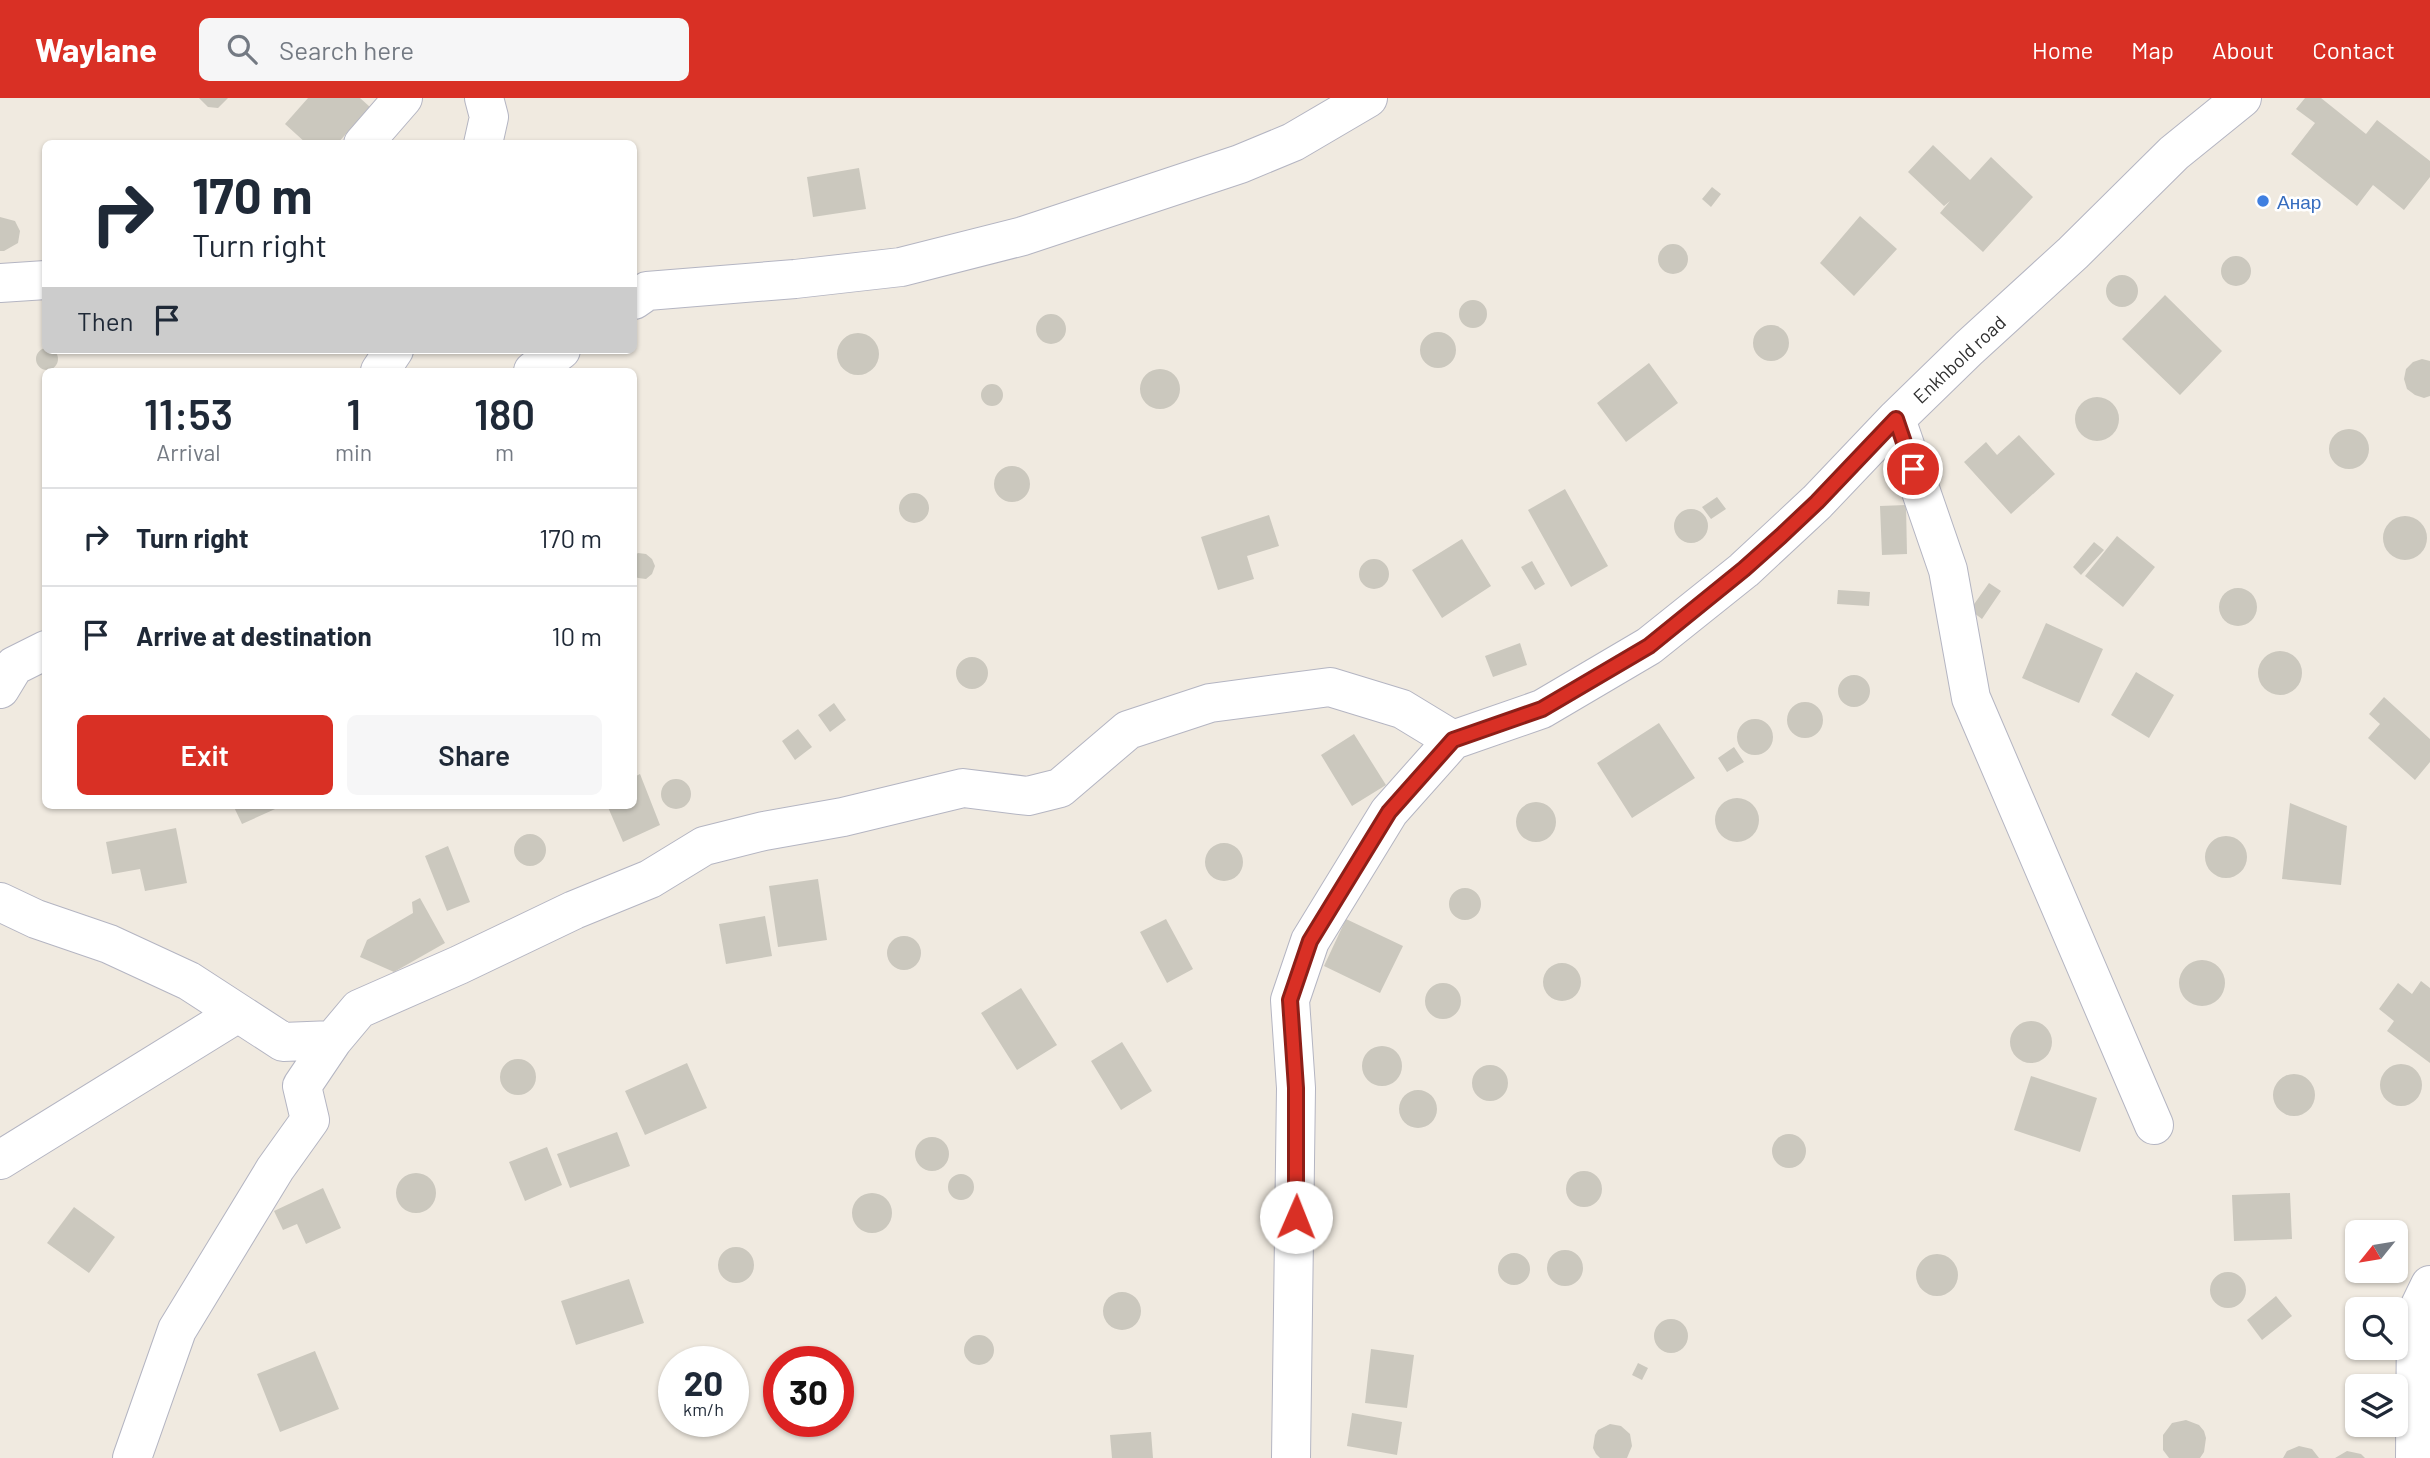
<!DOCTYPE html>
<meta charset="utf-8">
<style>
:root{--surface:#fff;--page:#f6f6f7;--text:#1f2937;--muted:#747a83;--line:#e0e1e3;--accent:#d93025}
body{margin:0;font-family:Barlow,sans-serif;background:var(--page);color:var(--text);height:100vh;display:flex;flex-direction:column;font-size:26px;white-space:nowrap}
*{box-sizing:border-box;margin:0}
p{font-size:23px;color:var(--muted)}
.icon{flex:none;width:38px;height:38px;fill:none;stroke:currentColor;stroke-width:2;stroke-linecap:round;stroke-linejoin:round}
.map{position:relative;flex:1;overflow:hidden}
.side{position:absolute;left:42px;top:270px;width:595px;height:441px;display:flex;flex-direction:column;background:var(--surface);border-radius:10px;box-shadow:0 2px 5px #0004}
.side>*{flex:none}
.hud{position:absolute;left:42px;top:42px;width:595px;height:214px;border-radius:10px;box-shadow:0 2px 5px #0004;background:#fff;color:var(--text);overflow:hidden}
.needle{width:46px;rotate:240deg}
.buttons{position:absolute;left:2345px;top:1122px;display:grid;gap:14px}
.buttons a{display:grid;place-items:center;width:63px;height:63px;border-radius:10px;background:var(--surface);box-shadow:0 2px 5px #0004;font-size:35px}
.speed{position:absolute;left:658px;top:1248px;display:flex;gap:14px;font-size:35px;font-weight:700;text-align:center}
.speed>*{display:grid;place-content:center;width:91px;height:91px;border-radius:50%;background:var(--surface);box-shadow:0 2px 5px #0004;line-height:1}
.speed small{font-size:18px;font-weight:400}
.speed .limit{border:10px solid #d22;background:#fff;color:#111}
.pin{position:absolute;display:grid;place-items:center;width:60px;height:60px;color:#fff;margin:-30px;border:4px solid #fff;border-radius:50%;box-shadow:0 2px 7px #0007}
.me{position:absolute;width:77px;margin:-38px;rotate:1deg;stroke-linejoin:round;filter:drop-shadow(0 0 5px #0008)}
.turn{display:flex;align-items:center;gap:24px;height:147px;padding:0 35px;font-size:32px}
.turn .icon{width:91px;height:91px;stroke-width:2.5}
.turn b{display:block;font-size:49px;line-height:60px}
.then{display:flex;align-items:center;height:66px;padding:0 35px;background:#0003;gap:14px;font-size:26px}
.eta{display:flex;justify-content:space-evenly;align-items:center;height:119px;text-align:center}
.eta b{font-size:42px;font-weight:600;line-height:49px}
.action{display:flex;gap:14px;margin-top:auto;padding:14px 35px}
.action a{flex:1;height:80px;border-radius:10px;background:var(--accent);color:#fff;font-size:28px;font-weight:600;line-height:80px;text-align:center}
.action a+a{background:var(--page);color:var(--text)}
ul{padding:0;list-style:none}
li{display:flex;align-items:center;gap:21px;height:98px;padding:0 35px;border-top:2px solid var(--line)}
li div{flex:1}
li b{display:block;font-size:26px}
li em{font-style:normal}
header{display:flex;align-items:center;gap:42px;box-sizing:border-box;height:98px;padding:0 35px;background:var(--accent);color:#fff}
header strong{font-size:33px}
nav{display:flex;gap:38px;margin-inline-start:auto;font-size:24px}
.search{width:490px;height:63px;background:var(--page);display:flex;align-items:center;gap:18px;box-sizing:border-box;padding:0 24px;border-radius:10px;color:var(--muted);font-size:26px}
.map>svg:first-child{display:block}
.building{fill:#cbc8be}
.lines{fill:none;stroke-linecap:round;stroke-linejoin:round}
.street-casing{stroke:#b4b5c2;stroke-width:40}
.secondary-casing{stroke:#b4b5c2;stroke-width:40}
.street{stroke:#fff;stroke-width:38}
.secondary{stroke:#fff;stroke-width:38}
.route-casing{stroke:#8d1f18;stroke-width:18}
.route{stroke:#d93025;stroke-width:12}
.shop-dot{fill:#3f7fe0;stroke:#fff;stroke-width:2.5}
.labels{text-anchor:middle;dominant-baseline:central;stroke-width:5;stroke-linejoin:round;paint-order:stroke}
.shop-label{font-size:19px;fill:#366cbe;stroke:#fff;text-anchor:start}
.street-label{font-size:19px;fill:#2e2e2e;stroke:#fff}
</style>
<header>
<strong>Waylane</strong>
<div class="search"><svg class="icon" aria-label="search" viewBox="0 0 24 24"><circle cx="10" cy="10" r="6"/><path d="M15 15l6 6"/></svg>Search here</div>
<nav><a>Home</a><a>Map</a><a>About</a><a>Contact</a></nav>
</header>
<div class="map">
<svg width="2430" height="1360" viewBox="0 0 2430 1360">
<rect width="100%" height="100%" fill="#f0eae0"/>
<path class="building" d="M199,0H228L218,10L208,9Z
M308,0H360L370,9L337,46H307L285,26Z
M2305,0H2321L2366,36L2377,22L2430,63V79L2404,112L2373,87L2357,108L2291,56L2315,25L2296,11Z
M1933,47L1970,82L1991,59L2033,99L1983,154L1940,115L1950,103L1944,108L1908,74Z
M859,70L866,111L813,119L807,79Z
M1712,89L1721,96L1711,109L1702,101Z
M1860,118L1897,151L1854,198L1820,165Z
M0,119L15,123L20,133L18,145L4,153H0Z
M1658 161a15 15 0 1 1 30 0a15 15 0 1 1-30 0Z
M2221 173a15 15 0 1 1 30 0a15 15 0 1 1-30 0Z
M2106 193a16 16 0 1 1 32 0a16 16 0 1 1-32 0Z
M2165,197L2222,253L2180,297L2122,241Z
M1459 216a14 14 0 1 1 28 0a14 14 0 1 1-28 0Z
M1036 231a15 15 0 1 1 30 0a15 15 0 1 1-30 0Z
M1753 245a18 18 0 1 1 36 0a18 18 0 1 1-36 0Z
M1420 252a18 18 0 1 1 36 0a18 18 0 1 1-36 0Z
M837 256a21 21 0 1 1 42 0a21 21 0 1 1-42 0Z
M36 261a11 11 0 1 1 22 0a11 11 0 1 1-22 0Z
M2422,261L2430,263V298L2424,300L2415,297L2407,291L2404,281L2406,271L2413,264Z
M1649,265L1678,305L1626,344L1597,305Z
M1140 291a20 20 0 1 1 40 0a20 20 0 1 1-40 0Z
M981 297a11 11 0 1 1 22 0a11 11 0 1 1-22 0Z
M2075 321a22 22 0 1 1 44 0a22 22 0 1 1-44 0Z
M2329 351a20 20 0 1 1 40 0a20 20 0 1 1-40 0Z
M2019,337L2055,376L2011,416L1964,364L1986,344L1997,357Z
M994 386a18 18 0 1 1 36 0a18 18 0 1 1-36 0Z
M1565,391L1608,468L1571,489L1528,412Z
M899 410a15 15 0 1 1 30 0a15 15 0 1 1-30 0Z
M1717,399L1726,411L1711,421L1702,409Z
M1906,407L1907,456L1882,457L1880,408Z
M1674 428a17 17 0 1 1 34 0a17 17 0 1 1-34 0Z
M1269,417L1279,448L1247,458L1254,481L1218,492L1201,439Z
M2383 440a22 22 0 1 1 44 0a22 22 0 1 1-44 0Z
M2117,438L2155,469L2123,509L2085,478Z
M1462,441L1491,488L1442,520L1412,472Z
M2094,444L2104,452L2081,477L2073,469Z
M638,455L646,456L652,461L655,468L652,476L646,481L638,480L634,478V458Z
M1359 476a15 15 0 1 1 30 0a15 15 0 1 1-30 0Z
M1532,463L1545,486L1535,492L1521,469Z
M1989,485L2001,493L1982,521L1970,512Z
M2219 509a19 19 0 1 1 38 0a19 19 0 1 1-38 0Z
M1838,492L1870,494L1869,508L1837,506Z
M2046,525L2103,551L2079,605L2022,580Z
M1520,545L1527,567L1493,579L1485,558Z
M2258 575a22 22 0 1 1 44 0a22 22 0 1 1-44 0Z
M956 575a16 16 0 1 1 32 0a16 16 0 1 1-32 0Z
M2136,574L2174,597L2149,640L2111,617Z
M1838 593a16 16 0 1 1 32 0a16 16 0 1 1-32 0Z
M2384,599L2430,641V664L2415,682L2368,640L2380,626L2369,616Z
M1787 622a18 18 0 1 1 36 0a18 18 0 1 1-36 0Z
M834,605L846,622L830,634L818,617Z
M1737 639a18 18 0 1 1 36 0a18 18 0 1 1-36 0Z
M1659,625L1695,680L1632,720L1597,665Z
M798,631L812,649L795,662L782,643Z
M1354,636L1386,687L1352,708L1321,657Z
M1734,649L1744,664L1727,674L1718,660Z
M640,676L660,727L623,744L607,707H634V679Z
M661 696a15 15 0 1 1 30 0a15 15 0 1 1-30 0Z
M1715 722a22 22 0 1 1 44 0a22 22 0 1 1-44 0Z
M1516 724a20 20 0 1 1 40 0a20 20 0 1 1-40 0Z
M2290,705L2347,728L2341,787L2282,781Z
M233,707H284L242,726Z
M176,730L187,785L145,793L140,771L112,776L106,744Z
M514 752a16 16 0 1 1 32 0a16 16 0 1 1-32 0Z
M2205 759a21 21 0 1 1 42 0a21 21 0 1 1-42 0Z
M1205 764a19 19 0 1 1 38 0a19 19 0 1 1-38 0Z
M448,748L470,804L447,813L425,758Z
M818,781L827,842L778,849L769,788Z
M1449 806a16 16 0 1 1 32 0a16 16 0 1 1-32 0Z
M420,800L445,845L394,874L360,859L367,842L413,815L412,804Z
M765,818L772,858L726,866L719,826Z
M1166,821L1193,871L1167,885L1140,834Z
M1346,821L1403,848L1380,895L1324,868Z
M887 855a17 17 0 1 1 34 0a17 17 0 1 1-34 0Z
M2179 885a23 23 0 1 1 46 0a23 23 0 1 1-46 0Z
M1543 884a19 19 0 1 1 38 0a19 19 0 1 1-38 0Z
M2421,883L2430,890V965L2387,933L2394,923L2379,911L2398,885L2412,896Z
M1425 903a18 18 0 1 1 36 0a18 18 0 1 1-36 0Z
M1021,890L1057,947L1017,972L981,915Z
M2010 944a21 21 0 1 1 42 0a21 21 0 1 1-42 0Z
M1122,944L1152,993L1121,1012L1091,963Z
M1362 968a20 20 0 1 1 40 0a20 20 0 1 1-40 0Z
M500 979a18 18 0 1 1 36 0a18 18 0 1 1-36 0Z
M687,965L707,1010L645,1037L625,993Z
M2380 987a21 21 0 1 1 42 0a21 21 0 1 1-42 0Z
M1472 985a18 18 0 1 1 36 0a18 18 0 1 1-36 0Z
M2273 997a21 21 0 1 1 42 0a21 21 0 1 1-42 0Z
M2031,978L2097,1000L2080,1054L2014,1032Z
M1399 1011a19 19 0 1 1 38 0a19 19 0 1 1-38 0Z
M617,1034L630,1068L570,1090L557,1056Z
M1772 1053a17 17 0 1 1 34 0a17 17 0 1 1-34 0Z
M915 1056a17 17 0 1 1 34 0a17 17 0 1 1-34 0Z
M547,1049L562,1087L525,1103L509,1064Z
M1566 1091a18 18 0 1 1 36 0a18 18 0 1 1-36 0Z
M396 1095a20 20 0 1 1 40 0a20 20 0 1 1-40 0Z
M948 1089a13 13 0 1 1 26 0a13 13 0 1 1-26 0Z
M323,1090L341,1130L306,1146L297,1126L283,1132L274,1113Z
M2290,1095L2292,1141L2234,1143L2232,1097Z
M852 1115a20 20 0 1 1 40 0a20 20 0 1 1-40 0Z
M74,1109L115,1139L89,1175L47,1145Z
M2357,1146V1172H2390L2389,1175L2383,1179L2369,1182L2357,1176L2351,1161L2352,1154Z
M718 1167a18 18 0 1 1 36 0a18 18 0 1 1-36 0Z
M1547 1170a18 18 0 1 1 36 0a18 18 0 1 1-36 0Z
M1498 1171a16 16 0 1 1 32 0a16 16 0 1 1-32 0Z
M1916 1177a21 21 0 1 1 42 0a21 21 0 1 1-42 0Z
M2210 1192a18 18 0 1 1 36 0a18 18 0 1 1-36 0Z
M629,1181L644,1225L576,1247L561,1203Z
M1103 1213a19 19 0 1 1 38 0a19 19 0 1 1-38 0Z
M2276,1198L2292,1218L2262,1242L2247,1222Z
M1654 1238a17 17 0 1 1 34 0a17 17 0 1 1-34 0Z
M964 1252a15 15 0 1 1 30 0a15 15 0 1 1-30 0Z
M1371,1251L1414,1257L1407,1310L1365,1305Z
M315,1253L339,1311L280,1334L257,1276Z
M1638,1265L1648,1270L1642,1282L1632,1277Z
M1352,1315L1402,1324L1397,1357L1347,1348Z
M2186,1322L2199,1327L2204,1333L2206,1340L2204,1354L2200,1360H2169L2163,1352V1337L2172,1325Z
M1610,1326L1621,1328L1630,1336L1632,1348L1627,1360H1600L1596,1356L1593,1350L1595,1337L1598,1332Z
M1151,1334L1153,1360H1112L1110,1337Z
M2299,1348L2312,1351L2319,1360H2283L2287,1353Z
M2347,1353L2361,1356L2365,1360H2335Z"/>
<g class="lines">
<g class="street-casing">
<path id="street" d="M363,46L403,0
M483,46L489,19L484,0
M0,185L46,182
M634,202L647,193L795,181L901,169L1023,138L1240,66L1293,44L1368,0
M380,273L394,252
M533,273L561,252
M1896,321L1948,472L1971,600L2154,1027
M0,591L14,568L46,552
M0,804L36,821L109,846L189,883L283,944L333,942L359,911L459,867L574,812L650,781L704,748L764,733L843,719L963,690L1028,698L1060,690L1128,632L1210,605L1330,589L1402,611L1453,642
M0,1062L238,915
M132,1360L177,1232L275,1071L310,1022L302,988L333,942
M1291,1360L1296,990L1290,902L1310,843L1389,714L1453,642L1542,611L1649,548L1744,472L1817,404L1896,321L1969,250L2073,155L2174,55L2242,0"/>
</g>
<g class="secondary-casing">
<path id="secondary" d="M2415,1360L2416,1216L2430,1187"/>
</g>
<use href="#street" class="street"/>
<use href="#secondary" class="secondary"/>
</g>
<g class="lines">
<g class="route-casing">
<path id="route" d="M1296,1119V990L1290,902L1310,843L1389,714L1453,642L1542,611L1649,548L1744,471L1781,438L1817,404L1896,321L1913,371"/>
</g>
<use href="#route" class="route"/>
</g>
<circle class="shop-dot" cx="2263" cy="103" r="7"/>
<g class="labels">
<g class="shop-label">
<text x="2277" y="103">Анар</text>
</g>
<g class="street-label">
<text transform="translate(1959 261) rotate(-43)">Enkhbold road</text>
</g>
</g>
</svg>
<div class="buttons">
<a><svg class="needle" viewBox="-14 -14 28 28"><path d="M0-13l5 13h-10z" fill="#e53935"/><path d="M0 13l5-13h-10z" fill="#747a83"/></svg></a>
<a><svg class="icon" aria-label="search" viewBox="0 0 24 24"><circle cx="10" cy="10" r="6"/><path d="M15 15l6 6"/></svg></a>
<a><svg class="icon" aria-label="layers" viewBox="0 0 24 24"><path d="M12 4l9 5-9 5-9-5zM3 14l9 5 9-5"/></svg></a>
</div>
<div class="speed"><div>20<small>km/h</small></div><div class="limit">30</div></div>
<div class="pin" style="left:1913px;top:371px;background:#d93025"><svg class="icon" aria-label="arrive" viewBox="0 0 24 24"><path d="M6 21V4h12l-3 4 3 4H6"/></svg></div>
<svg class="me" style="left:1296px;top:1119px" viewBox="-20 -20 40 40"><circle r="19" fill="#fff"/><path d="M0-13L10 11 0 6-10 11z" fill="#d93025"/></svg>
<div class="hud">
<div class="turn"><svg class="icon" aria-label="right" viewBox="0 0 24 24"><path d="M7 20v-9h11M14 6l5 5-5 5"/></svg><div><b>170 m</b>Turn right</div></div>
<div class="then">Then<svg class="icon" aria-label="arrive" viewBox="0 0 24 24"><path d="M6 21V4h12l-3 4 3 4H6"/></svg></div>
</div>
<section class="side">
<div class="eta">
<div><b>11:53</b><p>Arrival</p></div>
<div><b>1</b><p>min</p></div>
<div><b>180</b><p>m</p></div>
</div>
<ul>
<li><svg class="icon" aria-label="right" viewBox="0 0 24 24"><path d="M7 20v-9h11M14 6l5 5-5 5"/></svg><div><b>Turn right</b></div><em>170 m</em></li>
<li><svg class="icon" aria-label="arrive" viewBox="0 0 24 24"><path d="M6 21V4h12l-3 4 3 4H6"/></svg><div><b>Arrive at destination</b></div><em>10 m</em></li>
</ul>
<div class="action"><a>Exit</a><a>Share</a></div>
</section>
</div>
